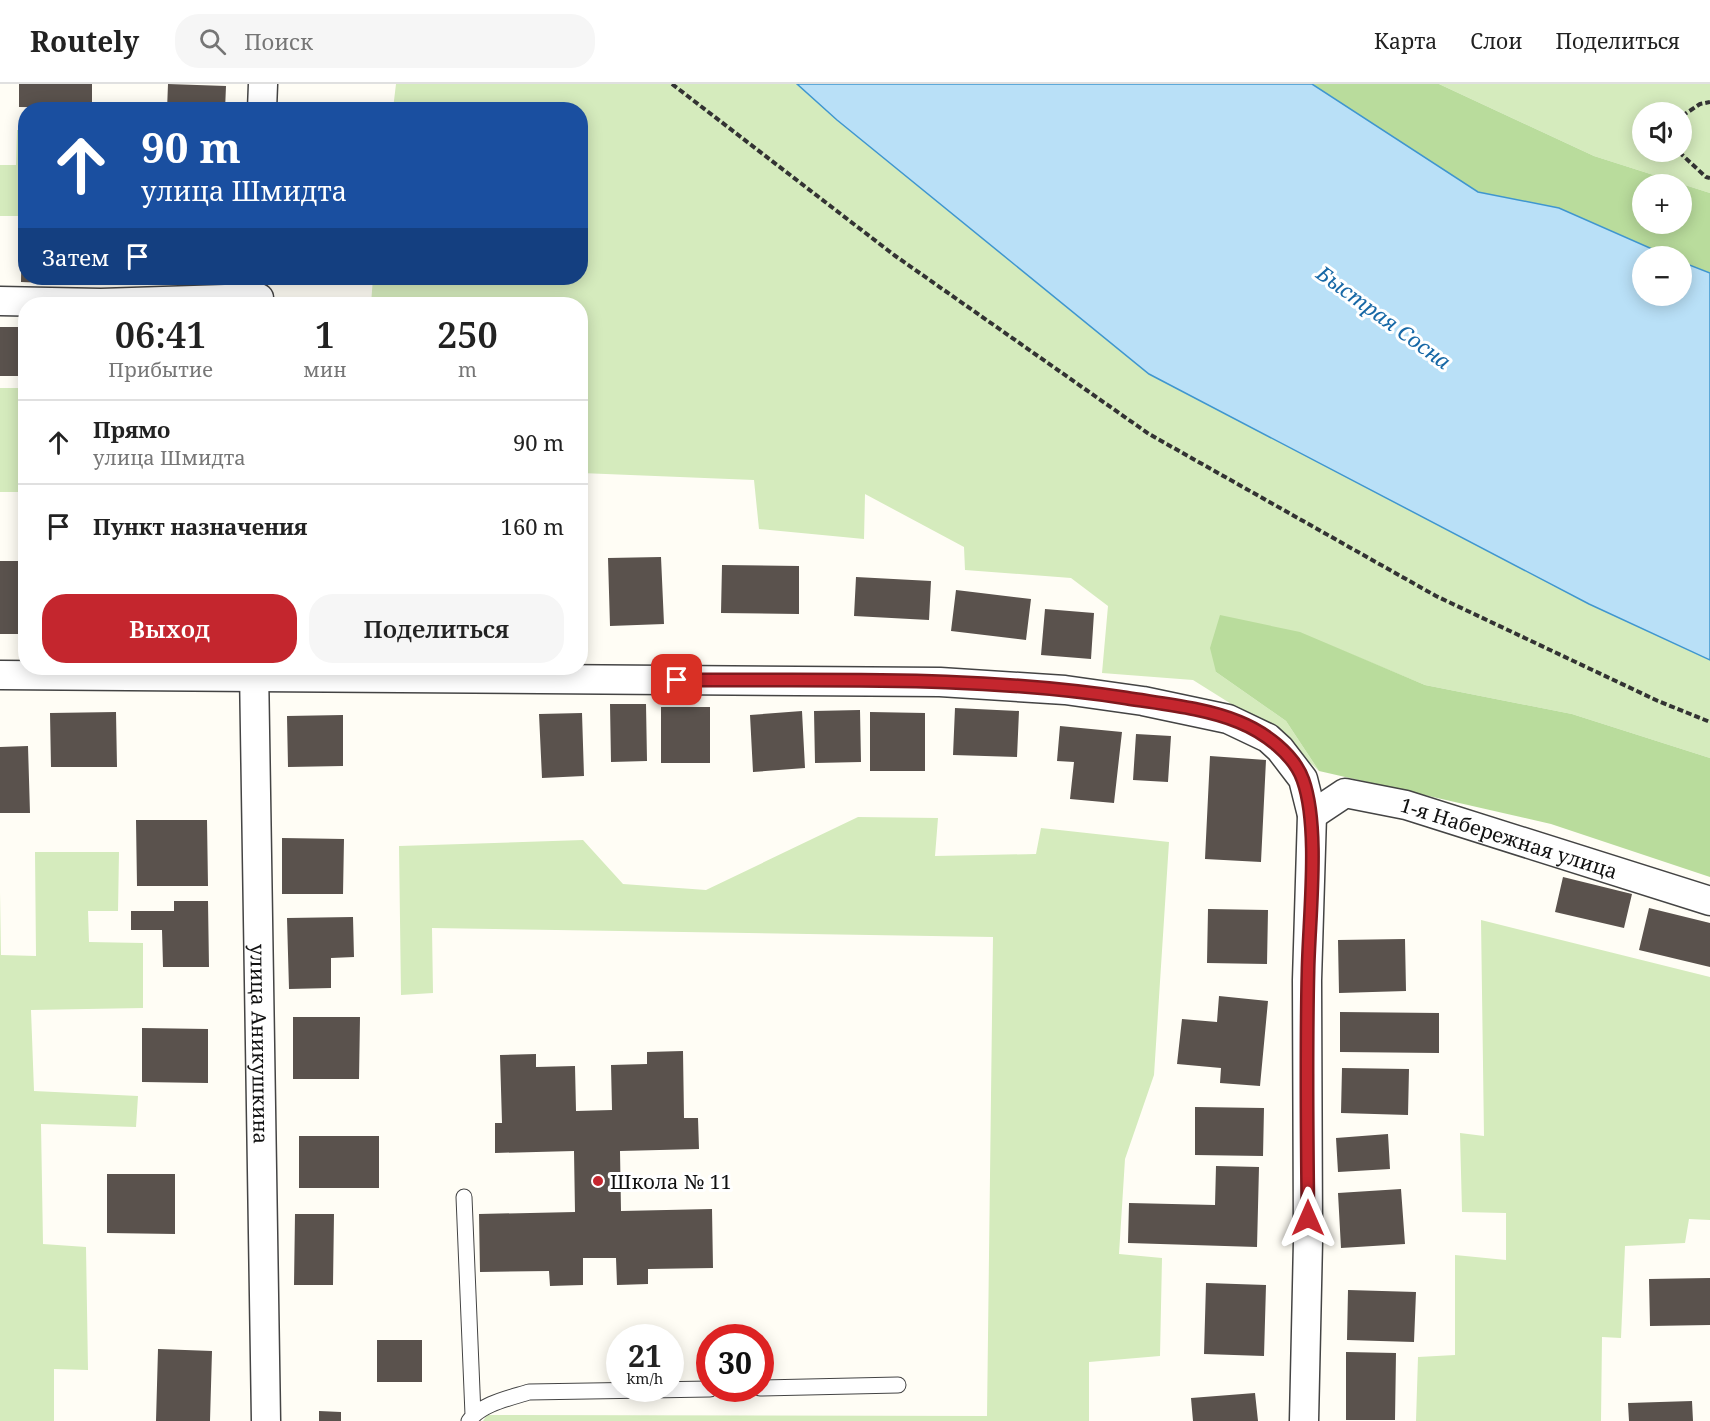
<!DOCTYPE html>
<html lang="ru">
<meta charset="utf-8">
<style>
:root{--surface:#fff;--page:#f6f6f6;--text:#222;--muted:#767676;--line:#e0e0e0;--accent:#c4262e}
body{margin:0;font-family:"Noto Serif",serif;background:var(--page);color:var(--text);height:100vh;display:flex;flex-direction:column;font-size:22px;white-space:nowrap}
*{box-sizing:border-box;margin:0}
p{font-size:20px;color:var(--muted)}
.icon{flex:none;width:33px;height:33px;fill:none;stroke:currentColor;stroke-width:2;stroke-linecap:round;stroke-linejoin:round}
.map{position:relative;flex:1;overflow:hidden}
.drawer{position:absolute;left:18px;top:213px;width:570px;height:378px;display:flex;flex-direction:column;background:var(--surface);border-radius:24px;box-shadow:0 3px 15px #0003}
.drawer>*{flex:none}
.hud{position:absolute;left:18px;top:18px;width:570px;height:183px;border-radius:24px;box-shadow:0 3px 15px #0003;background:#1a4fa0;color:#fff;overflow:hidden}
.buttons{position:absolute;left:1632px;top:18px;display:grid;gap:12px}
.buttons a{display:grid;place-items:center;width:60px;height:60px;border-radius:50%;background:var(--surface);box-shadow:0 3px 15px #0003;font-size:30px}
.speed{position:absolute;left:606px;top:1240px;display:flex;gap:12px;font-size:30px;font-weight:700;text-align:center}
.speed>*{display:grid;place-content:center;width:78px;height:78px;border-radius:50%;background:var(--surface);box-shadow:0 3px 15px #0003;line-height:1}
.speed small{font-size:15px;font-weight:400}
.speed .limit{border:9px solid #d22;background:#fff;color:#111}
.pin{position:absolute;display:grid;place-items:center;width:51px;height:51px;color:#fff;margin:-26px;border-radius:12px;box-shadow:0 3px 9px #0006}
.me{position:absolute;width:66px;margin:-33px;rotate:0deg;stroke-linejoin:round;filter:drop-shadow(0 0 4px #0008)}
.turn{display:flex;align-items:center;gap:21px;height:126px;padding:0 24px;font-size:27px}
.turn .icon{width:78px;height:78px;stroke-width:2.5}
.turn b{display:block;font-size:42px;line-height:51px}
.then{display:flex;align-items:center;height:57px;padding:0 24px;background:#0003;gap:12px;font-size:22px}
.eta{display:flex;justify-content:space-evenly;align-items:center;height:102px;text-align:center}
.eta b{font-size:36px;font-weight:600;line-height:42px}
.cta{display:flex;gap:12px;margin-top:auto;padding:12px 24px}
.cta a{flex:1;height:69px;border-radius:24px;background:var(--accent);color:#fff;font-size:24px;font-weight:600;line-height:69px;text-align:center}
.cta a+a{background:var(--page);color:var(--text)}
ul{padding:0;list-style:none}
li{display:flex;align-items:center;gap:18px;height:84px;padding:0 24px;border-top:2px solid var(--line)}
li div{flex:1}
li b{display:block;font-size:22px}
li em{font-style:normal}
header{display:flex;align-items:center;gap:36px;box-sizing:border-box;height:84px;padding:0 30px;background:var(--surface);border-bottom:2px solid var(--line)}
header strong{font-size:28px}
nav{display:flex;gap:33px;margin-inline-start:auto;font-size:21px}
.search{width:420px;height:54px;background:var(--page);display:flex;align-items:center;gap:15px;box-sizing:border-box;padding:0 21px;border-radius:24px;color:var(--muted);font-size:22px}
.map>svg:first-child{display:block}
.green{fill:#d5ebbd;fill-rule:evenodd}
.forest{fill:#b9dc9c;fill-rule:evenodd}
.water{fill:#b9e0f7;stroke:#3f96cf;stroke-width:1.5}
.building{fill:#5a524d}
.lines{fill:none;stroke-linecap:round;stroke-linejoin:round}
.service-casing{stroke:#444;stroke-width:17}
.minor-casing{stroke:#444;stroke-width:31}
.path{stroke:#333;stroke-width:4;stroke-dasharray:6 3;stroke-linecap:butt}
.service{stroke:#fff;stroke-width:15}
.minor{stroke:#fff;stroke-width:28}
.route-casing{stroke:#7f191e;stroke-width:15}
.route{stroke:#c4262e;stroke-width:10}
.poi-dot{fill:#c4262e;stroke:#fff;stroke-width:2}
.labels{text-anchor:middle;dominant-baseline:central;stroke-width:6;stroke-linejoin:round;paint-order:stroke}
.street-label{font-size:20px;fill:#111;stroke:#fff}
.poi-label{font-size:20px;fill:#111;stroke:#fff;text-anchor:start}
.water-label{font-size:21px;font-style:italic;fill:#1768a6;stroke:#fff}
</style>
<header>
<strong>Routely</strong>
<div class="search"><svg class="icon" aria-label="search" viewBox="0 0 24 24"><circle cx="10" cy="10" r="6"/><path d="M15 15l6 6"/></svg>Поиск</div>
<nav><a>Карта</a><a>Слои</a><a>Поделиться</a></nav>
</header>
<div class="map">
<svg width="1710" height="1337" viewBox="0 0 1710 1337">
<rect width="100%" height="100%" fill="#fffdf5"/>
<path class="green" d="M396,0H797L837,36L1149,290L1589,520L1710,576V674L1572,630L1425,601L1300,549L1216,588L1286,637L1319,687L1281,651L1193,596L1102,589L1108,522L1071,494L965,486L964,463L865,410L864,455L759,445L754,396L581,389L580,220H371L373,194H580V26L393,25Z
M1439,0H1710V109L1594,72ZM1642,28H1682V68H1642Z
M17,46H25V132H0V81H16Z
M0,304H19L21,375H25V408H0Z
M858,733L938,734L935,772L1036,770L1041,744L1169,758L1154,991L1125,1075L1119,1170L1162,1174L1160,1272L1089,1278V1337H483L487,1331L987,1332L993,853L432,844L433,909L401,911L399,762L583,756L623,800L706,806Z
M35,768H119L118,827H88L89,858L143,859V924L31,926L34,1007L138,1012L136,1043L41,1040L43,1160L86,1163L88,1286L54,1285V1337H0V808L1,871L36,872Z
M1481,836L1710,893V1136L1689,1135L1685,1159L1625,1162L1621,1254L1602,1253L1601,1337H1416L1418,1273L1455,1271V1171L1506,1176V1129L1462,1128L1460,1049L1484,1052Z"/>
<path class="forest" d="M1312,0H1439L1594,72L1710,109V189L1682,178V172H1668L1559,124L1478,108ZM1642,100H1682V140H1642Z
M1220,531L1300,548L1425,601L1572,630L1710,674V793L1551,740L1319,687L1286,637L1216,588L1210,564Z"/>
<path class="water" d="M797,0H1312L1478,108L1559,124L1668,172H1642V212H1682V178L1710,189V576L1589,520L1149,290L837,36Z"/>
<path class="building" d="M19,0H92V24L19,23Z
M168,0L226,2L225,26H167Z
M22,141H26V194H71V200L21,198Z
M0,243H26V292H0Z
M661,473L664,540L610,542L608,474Z
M0,477H26V550H0Z
M722,481L799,482V530L721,529Z
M856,493L931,497L929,536L854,532Z
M956,506L1031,515L1026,556L951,547Z
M1045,525L1094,529L1091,575L1041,571Z
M610,620H646L647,677L611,678Z
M661,623H710V679H661Z
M955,624L1019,627L1017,673L953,671Z
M860,626L861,678L815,679L814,627Z
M802,627L805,684L753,688L750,631Z
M116,628L117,683H51L50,629Z
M870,628L925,629V687H870Z
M582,629L584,692L542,694L539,630Z
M343,631V682L288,683L287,632Z
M1060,642L1122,648L1114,719L1070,715L1074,678L1057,677Z
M1136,650L1171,652L1168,698L1133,696Z
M28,662L30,729H0V663Z
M1210,672L1266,676L1261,778L1205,775Z
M136,736H207L208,802H137Z
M282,754L344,755L343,810H282Z
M1563,793L1632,810L1624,844L1555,828Z
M174,817H208L209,883H163L162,846H131V827H174Z
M1649,824L1710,839V883L1639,866Z
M1208,825L1268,826L1267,880L1207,879Z
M353,833L354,873L331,874V904L289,905L287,834Z
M1405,855L1406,907L1339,909L1338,856Z
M1219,912L1268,917L1260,1002L1220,999L1221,984L1177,980L1182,935L1217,938Z
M1340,928L1439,929V969L1340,968Z
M293,933H360L359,995H293Z
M142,944L208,945V999L142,998Z
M683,967L684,1034H698L699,1065L620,1067L621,1127L712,1125L713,1184L648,1185V1200L617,1201L616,1174H583V1201L550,1202L549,1187L480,1188L479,1130L575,1128L574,1067L495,1069V1039H502L500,971L536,970V983L575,982L576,1027L612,1026L611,981L647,980V968Z
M1342,984L1409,985L1408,1031L1341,1029Z
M1195,1023L1264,1024L1263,1072L1195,1071Z
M1388,1050L1390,1085L1338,1088L1336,1054Z
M299,1052H379V1104H299Z
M1216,1082L1259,1083L1257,1163L1128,1159L1129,1119L1215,1121Z
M107,1090H175V1150L107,1149Z
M1401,1105L1405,1160L1341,1164L1338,1109Z
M295,1130H334L333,1201H294Z
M1710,1194V1241L1650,1242L1649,1195Z
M1206,1199L1266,1201L1264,1272L1204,1270Z
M1348,1206L1416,1208L1414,1258L1347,1256Z
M377,1256H422V1298H377Z
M158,1265L212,1267L210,1337H156Z
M1346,1268L1396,1269L1395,1336H1346Z
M1255,1309L1258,1337H1193L1191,1314Z
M1692,1317L1693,1337H1629L1628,1319Z
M319,1327L341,1328V1337H319Z"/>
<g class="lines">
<g class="service-casing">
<path id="service" d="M464,1113L473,1331
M760,1304L898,1301
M469,1337C480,1320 510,1314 529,1308L710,1305"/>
</g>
<g class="minor-casing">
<g id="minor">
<path d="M262,26L263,0"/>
<path d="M0,217L101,219L259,214"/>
<path id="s1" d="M254,584L266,1337"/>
<path d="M0,591L940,598L1065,606L1143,617L1228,635L1268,654L1280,665L1303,695L1312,731L1307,896L1308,1157L1304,1337"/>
<path id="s2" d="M1312,731L1345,709L1406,721L1710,817"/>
</g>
</g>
<path class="path" d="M672,0L894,171L1149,350L1436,512L1658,617L1710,638
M1682,32L1700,20L1710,18
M1679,68L1706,93L1710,94"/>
<use href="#service" class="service"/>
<use href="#minor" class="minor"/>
</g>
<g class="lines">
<g class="route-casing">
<path id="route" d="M677,596C827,597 978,591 1126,614C1163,620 1205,624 1239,638C1264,648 1294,670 1303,696C1320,744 1309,833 1308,887C1306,969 1307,1051 1308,1134"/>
</g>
<use href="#route" class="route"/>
</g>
<circle class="poi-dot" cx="598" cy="1097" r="6"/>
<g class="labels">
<g class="street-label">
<text stroke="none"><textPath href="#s2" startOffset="210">1-я Набережная улица</textPath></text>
<text stroke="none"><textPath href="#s1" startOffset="376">улица Аникушкина</textPath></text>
</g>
<g class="poi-label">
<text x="610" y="1097">Школа № 11</text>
</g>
<g class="water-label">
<text transform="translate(1384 233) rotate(36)">Быстрая Сосна</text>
</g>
</g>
</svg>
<div class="buttons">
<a><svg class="icon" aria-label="sound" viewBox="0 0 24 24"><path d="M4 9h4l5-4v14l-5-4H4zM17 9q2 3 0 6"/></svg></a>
<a>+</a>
<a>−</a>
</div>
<div class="speed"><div>21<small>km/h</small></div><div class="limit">30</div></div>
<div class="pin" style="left:677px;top:596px;background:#d93025"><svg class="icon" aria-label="arrive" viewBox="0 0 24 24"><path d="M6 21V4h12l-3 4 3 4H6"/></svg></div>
<svg class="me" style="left:1308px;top:1134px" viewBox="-20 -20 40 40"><path d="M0-17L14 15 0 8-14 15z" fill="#c4262e" stroke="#fff" stroke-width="4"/></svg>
<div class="hud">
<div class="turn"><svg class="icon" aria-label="ahead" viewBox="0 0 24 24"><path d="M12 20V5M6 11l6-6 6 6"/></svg><div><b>90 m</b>улица Шмидта</div></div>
<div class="then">Затем<svg class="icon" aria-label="arrive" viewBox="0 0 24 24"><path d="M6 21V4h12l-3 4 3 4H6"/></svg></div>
</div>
<section class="drawer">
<div class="eta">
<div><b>06:41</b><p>Прибытие</p></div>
<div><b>1</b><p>мин</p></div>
<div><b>250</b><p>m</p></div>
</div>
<ul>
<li><svg class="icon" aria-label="ahead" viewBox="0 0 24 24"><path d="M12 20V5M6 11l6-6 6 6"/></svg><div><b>Прямо</b><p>улица Шмидта</p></div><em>90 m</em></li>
<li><svg class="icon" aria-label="arrive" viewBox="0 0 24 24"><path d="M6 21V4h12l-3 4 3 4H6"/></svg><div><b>Пункт назначения</b></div><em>160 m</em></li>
</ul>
<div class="cta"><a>Выход</a><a>Поделиться</a></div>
</section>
</div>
